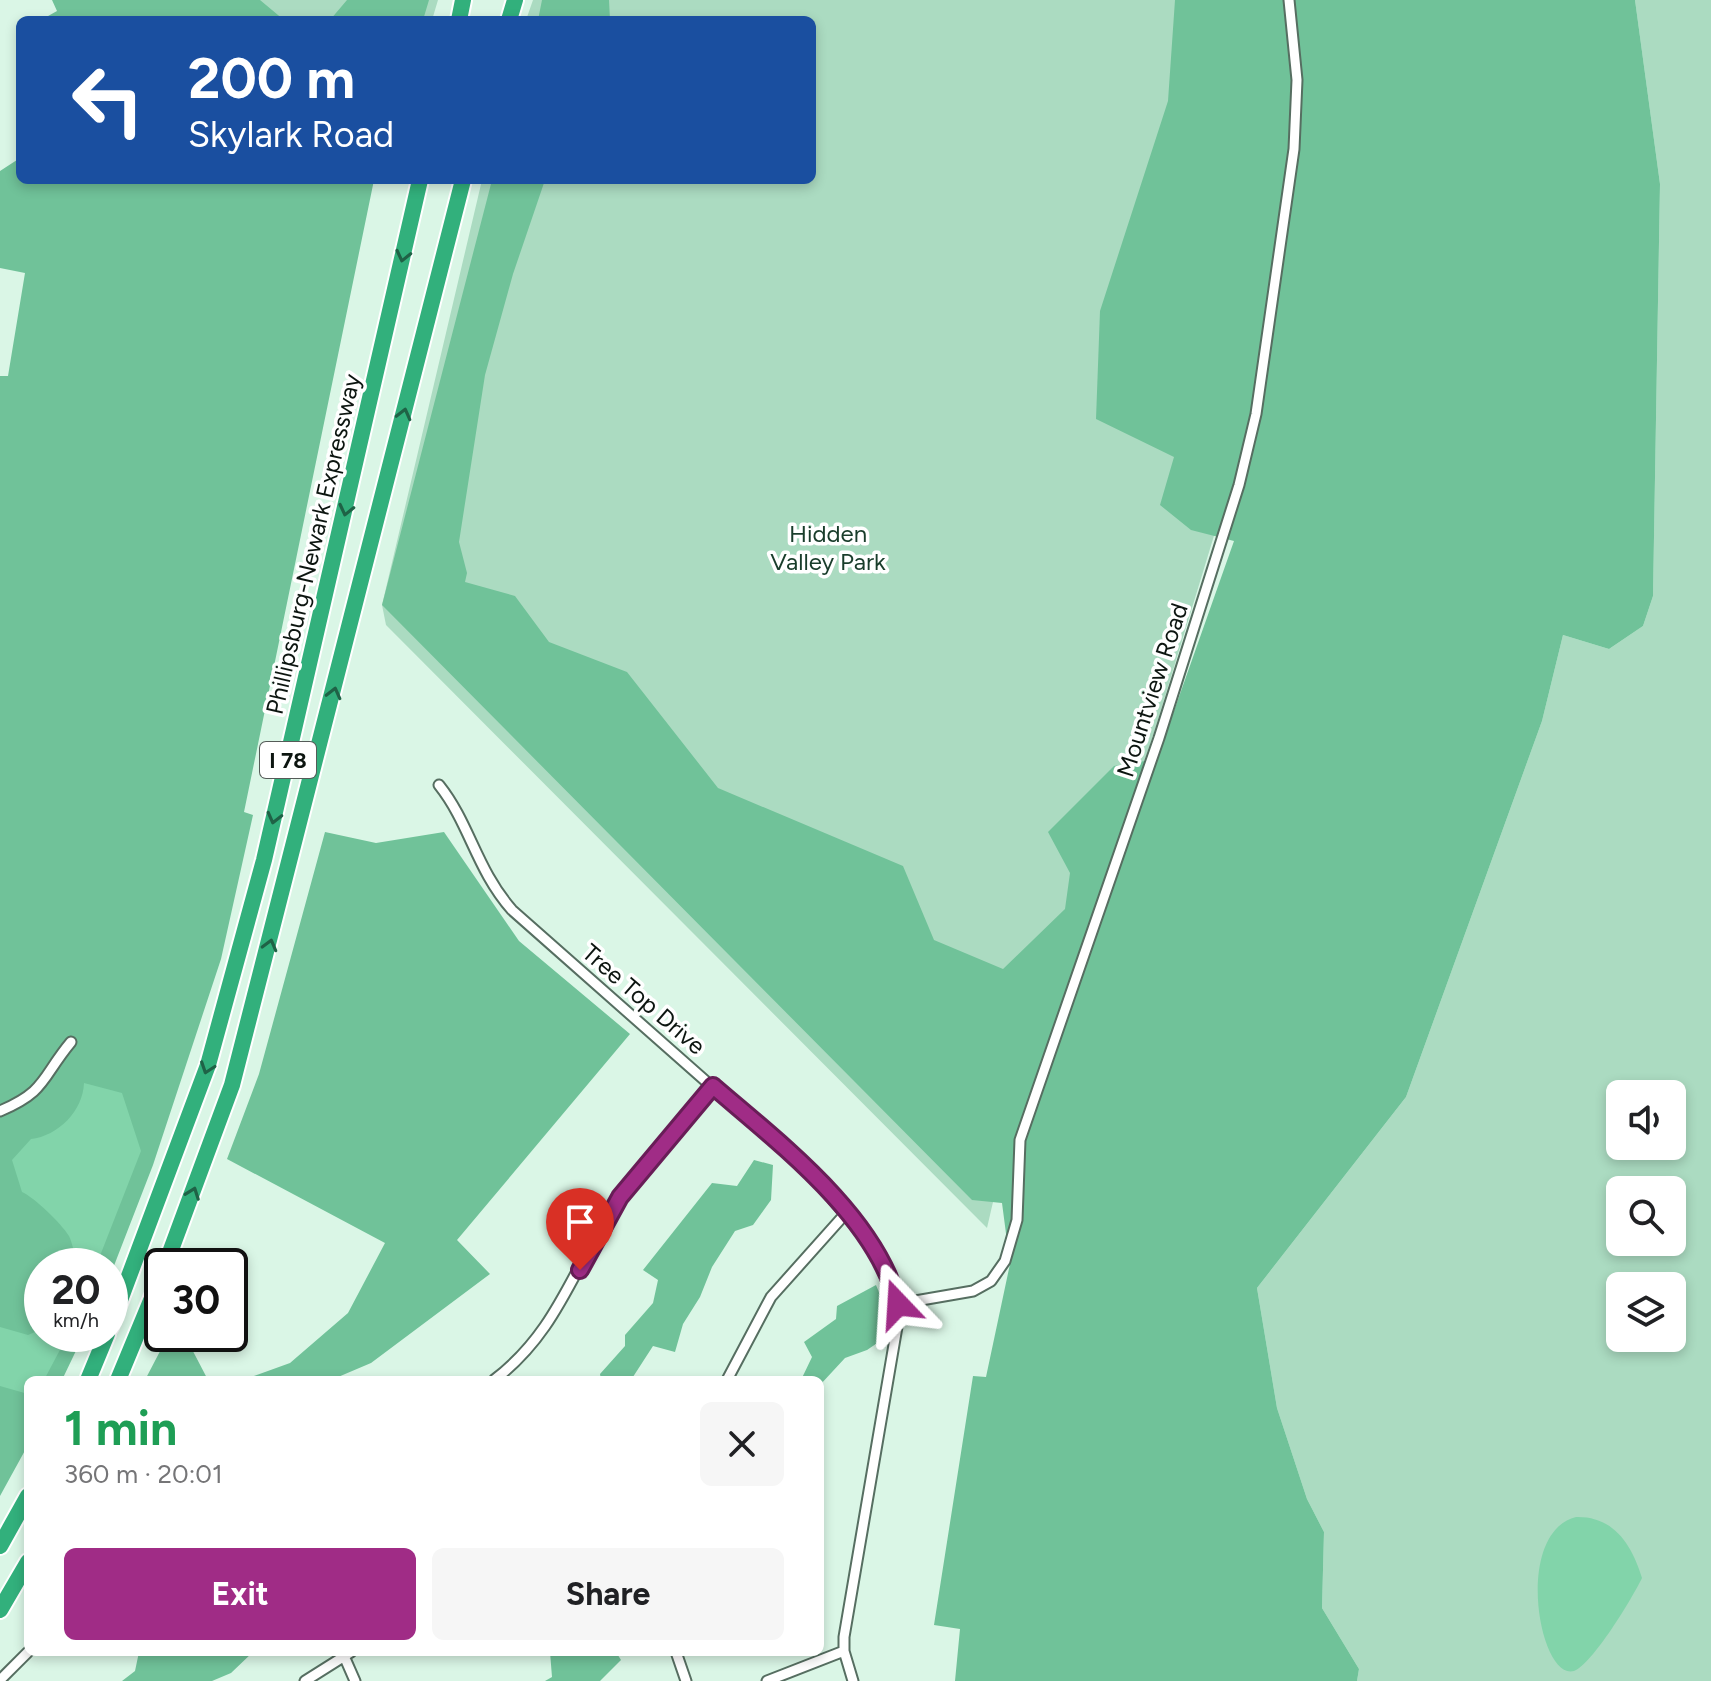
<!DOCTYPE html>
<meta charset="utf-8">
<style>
:root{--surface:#fff;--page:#f6f6f6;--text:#202124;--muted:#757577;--accent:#a02c86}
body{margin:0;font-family:Figtree,sans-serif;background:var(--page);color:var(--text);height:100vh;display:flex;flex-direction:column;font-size:30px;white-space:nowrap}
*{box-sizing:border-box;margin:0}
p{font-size:26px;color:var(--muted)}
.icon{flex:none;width:44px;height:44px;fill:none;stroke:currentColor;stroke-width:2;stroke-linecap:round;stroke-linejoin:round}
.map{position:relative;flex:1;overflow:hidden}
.details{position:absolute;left:24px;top:1376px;width:800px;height:280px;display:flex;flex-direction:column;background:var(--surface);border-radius:12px;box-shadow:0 4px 12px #0003}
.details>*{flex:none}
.guide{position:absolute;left:16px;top:16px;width:800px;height:168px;border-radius:12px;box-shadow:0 4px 12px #0003;background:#1a4fa0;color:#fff;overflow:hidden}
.buttons{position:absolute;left:1606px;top:1080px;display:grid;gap:16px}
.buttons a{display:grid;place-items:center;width:80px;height:80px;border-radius:12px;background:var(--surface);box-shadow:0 4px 12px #0003;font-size:40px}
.speed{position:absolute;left:24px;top:1248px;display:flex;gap:16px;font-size:40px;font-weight:700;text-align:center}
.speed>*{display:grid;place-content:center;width:104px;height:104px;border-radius:50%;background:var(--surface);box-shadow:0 4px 12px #0003;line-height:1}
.speed small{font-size:20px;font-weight:400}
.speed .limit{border:4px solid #111;border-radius:12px;background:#fff;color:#111}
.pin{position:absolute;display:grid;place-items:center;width:68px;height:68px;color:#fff;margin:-82px -34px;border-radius:50% 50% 50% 0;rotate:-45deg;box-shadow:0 0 8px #0007}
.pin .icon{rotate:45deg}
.me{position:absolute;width:88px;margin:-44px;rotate:340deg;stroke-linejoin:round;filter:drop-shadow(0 0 6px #0008)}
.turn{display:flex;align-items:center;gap:28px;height:168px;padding:0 40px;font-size:36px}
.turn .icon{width:104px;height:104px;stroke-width:2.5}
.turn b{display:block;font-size:56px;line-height:68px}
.round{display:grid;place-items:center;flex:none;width:84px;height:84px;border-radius:12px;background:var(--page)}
.summary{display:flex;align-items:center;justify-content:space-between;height:136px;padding:0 40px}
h1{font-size:48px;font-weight:700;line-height:60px;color:#1e9e55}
.action{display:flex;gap:16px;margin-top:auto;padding:16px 40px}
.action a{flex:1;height:92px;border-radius:12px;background:var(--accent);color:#fff;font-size:32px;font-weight:700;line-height:92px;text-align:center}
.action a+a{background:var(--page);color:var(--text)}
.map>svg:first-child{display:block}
.green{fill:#abdbc1;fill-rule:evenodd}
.forest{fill:#70c299}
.water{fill:#82d4aa}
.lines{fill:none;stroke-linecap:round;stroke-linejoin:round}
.street-casing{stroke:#566e61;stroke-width:13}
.highway-casing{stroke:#fff;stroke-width:20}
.street{stroke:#fff;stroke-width:9}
.highway{stroke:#32b07c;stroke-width:16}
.oneway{stroke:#1f6246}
.route-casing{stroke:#681d57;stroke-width:20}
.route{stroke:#a02c86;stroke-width:14}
.labels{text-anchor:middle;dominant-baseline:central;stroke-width:7;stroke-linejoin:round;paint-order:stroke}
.shield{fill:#fff;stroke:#555b58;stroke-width:2}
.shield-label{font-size:22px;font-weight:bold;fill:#0c1510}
.park-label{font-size:24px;fill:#193d2b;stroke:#fff}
.street-label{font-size:24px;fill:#0c1510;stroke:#fff}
</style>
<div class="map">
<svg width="1711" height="1681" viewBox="0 0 1711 1681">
<rect width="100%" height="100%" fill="#daf6e6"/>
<path class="green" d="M149,0H438L432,20H153Z
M533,0H1282L1227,493L1153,736L996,1189L987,1228L386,625L382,605L482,180H812V20H526Z
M1635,0H1711V1681H1357L1359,1669L1322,1608L1324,1532L1307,1499L1277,1408L1257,1288L1406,1097L1542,721L1563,635L1609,649L1643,626L1653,596L1660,184ZM1620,1094H1672V1146H1620ZM1620,1190H1672V1242H1620ZM1620,1286H1672V1338H1620Z"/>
<path class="forest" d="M52,0H260L284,20H41L57,11Z
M347,0H429L423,20H330Z
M542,0H609L610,20H538Z
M1175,0H1635L1660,184L1653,596L1643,626L1609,649L1563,635L1542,721L1406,1097L1257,1288L1277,1408L1307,1499L1324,1532L1322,1608L1359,1669L1357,1681H955L960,1629L934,1625L973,1376L986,1377L1010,1264L1002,1203L972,1200L382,605L492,180H545L513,274L485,375L459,542L467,573L465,582L515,596L549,642L627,672L718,788L903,866L934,940L1003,969L1065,909L1070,873L1048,832L1114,766L1157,759L1234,541L1191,530L1160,505L1174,457L1096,419L1100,311L1168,101Z
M20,158V180H374L244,812L253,815L221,959L153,1165L110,1276V1266H42V1334H84L62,1380H28V1445L0,1496V376H8L25,273L0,268V171Z
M325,832L376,843L444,832L519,941L630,1034L457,1240L490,1274L371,1363L331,1380H243L290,1363L348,1313L385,1243L227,1159L259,1074Z
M754,1160L773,1165L771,1200L753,1225L735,1231L712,1267L700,1297L683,1324L675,1352L653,1346L631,1380H601L600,1374L625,1346V1335L653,1303L658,1280L643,1270L712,1183L737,1186Z
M876,1285L895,1331L867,1350L845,1358L820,1385V1380H801L812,1357L804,1342L836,1319L837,1306Z
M169,1334H184L208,1380H145Z
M139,1652H253L231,1673L212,1681H122L135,1671Z
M550,1652H616L621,1660L600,1681H545L552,1677Z"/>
<path class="water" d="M84,1083L122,1093L141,1151L96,1266C89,1266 84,1266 79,1260C73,1254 73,1244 69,1236C61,1223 35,1198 22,1192L12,1160L31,1139C58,1136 83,1111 84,1083Z
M0,1327L28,1335L42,1329V1334H63L62,1346L44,1380H28V1394L0,1386Z
M1576,1517C1614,1516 1632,1545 1642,1578C1633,1597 1592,1665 1574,1671C1539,1681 1513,1533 1576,1517Z"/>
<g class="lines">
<g class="street-casing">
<path id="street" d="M439,785C470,824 476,869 512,910L812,1175L878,1253L896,1294L897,1327L844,1637V1651L853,1681
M0,1111C47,1091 41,1078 71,1042
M898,1304L973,1291L991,1281L1005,1261L1017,1220L1020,1140L1159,738L1239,485L1256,414L1294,149L1297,80L1289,0
M494,1380C560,1330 574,1263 619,1199C646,1159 682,1123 713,1086
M727,1380L771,1297L846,1213
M676,1652L686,1681
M344,1656L355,1681
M0,1680L28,1652
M305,1681L351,1652
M767,1681L844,1651"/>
</g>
<g class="highway-casing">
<path id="highway" d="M459,20L463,0
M509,20L515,0
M165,1266L232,1085L463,180
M110,1327L208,1065L264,860L420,180
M88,1380L107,1334
M118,1380L162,1274
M0,1546L28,1496
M0,1610L28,1562"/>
</g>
<use href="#street" class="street"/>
<use href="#highway" class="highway"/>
</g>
<defs><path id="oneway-chevron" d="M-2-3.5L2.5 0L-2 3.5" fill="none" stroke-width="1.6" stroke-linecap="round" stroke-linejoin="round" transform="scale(2)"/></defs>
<g class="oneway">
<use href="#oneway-chevron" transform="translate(403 256) rotate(103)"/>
<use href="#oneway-chevron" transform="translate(404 414) rotate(-76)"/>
<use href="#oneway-chevron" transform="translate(346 510) rotate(103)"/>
<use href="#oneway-chevron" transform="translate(334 693) rotate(-76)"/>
<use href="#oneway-chevron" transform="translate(274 818) rotate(104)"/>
<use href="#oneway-chevron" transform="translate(270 945) rotate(-75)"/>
<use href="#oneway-chevron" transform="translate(207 1068) rotate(109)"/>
<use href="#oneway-chevron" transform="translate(193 1193) rotate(-70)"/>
</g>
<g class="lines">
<g class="route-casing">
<path id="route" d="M580,1270L620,1197L713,1086C779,1143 876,1216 898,1304"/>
</g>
<use href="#route" class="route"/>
</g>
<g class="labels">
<rect class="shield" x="260" y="742" width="56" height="36" rx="6"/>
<g class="shield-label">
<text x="288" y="760">I 78</text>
</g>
<g class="park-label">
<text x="828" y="533">Hidden<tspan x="828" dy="28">Valley Park</tspan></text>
</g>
<g class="street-label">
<text transform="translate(313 544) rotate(-77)">Phillipsburg-Newark Expressway</text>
<text transform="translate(1152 690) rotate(-72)">Mountview Road</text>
<text transform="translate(644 999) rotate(41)">Tree Top Drive</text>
</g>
</g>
</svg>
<div class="buttons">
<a><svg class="icon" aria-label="sound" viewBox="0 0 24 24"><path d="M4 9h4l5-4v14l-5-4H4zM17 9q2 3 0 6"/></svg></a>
<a><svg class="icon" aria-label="search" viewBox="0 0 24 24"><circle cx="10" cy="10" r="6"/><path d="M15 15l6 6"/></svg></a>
<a><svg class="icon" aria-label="layers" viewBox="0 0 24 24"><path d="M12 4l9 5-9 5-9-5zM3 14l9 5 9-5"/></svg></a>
</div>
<div class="speed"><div>20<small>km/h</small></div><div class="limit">30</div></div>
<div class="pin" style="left:580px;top:1270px;background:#d93025"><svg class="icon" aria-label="arrive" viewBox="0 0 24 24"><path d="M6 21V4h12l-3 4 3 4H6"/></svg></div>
<svg class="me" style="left:898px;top:1304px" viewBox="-20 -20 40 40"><path d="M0-17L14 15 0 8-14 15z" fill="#a02c86" stroke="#fff" stroke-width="4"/></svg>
<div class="guide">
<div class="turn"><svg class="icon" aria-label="left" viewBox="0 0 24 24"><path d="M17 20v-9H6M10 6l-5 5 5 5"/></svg><div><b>200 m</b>Skylark Road</div></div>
</div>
<section class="details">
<div class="summary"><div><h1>1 min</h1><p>360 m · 20:01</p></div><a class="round"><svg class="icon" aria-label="close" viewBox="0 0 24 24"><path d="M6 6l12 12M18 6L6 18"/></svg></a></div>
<div class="action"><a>Exit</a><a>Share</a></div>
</section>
</div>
